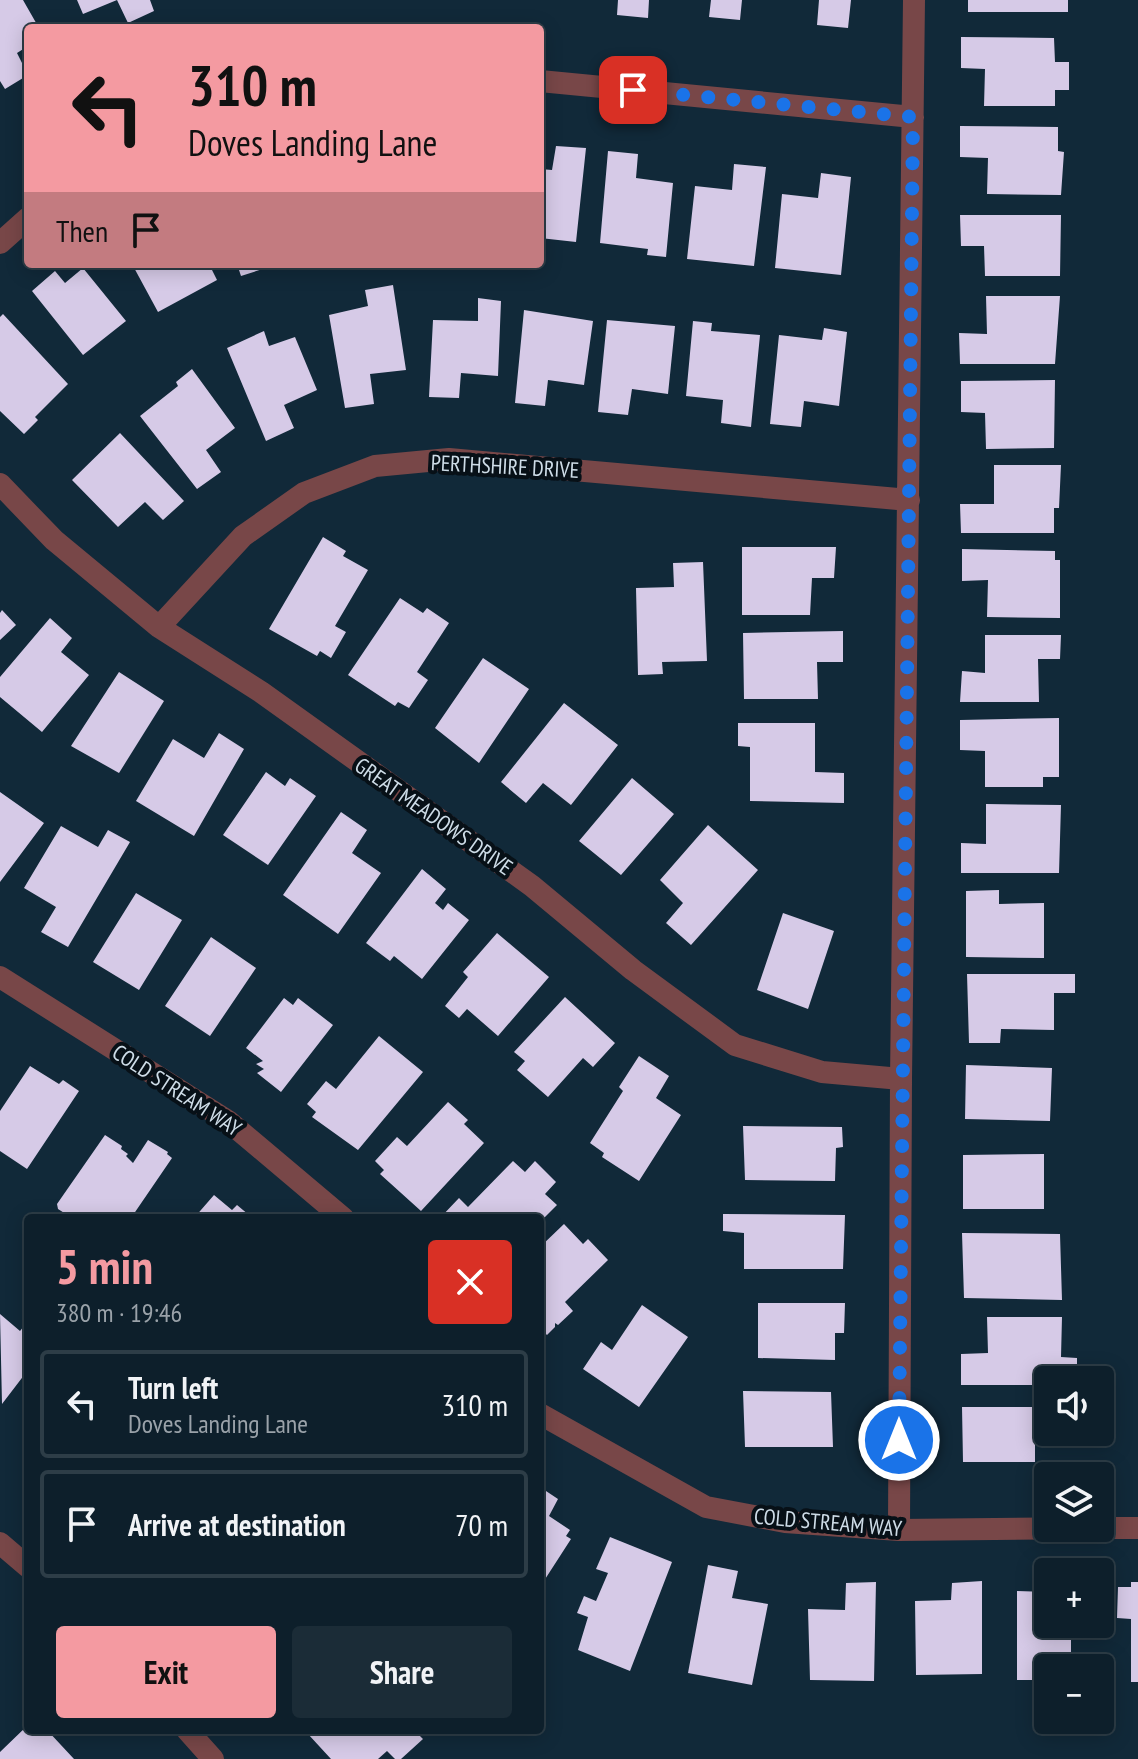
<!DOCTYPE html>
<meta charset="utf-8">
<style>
:root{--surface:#0d1f2b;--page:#1b2c37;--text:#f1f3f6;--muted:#9aa2a9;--line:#2d3d47;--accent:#f49aa1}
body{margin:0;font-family:"PT Sans Narrow",sans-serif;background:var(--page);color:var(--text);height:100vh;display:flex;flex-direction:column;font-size:30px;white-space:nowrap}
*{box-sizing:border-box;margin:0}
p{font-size:26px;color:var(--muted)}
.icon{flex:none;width:44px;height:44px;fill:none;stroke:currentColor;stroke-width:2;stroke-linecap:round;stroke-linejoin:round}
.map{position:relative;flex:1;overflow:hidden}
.side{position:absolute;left:24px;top:1214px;width:520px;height:520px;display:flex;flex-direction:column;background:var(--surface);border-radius:8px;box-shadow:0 4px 20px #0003,0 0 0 2px var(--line)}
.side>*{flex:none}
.guide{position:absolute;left:24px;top:24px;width:520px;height:244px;border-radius:8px;box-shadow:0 4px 20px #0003,0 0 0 2px var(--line);background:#f49aa1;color:#111;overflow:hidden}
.controls{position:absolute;left:1034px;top:1366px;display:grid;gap:16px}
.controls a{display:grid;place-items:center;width:80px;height:80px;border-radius:8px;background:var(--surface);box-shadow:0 4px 20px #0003,0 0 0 2px var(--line);font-size:40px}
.pin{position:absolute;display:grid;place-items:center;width:68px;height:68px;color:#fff;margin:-34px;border-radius:16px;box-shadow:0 4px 12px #0006}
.me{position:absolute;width:88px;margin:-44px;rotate:0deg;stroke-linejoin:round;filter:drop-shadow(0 0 6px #0008)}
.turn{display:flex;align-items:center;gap:28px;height:168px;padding:0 32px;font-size:36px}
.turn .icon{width:104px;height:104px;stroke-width:2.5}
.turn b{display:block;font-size:56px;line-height:68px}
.then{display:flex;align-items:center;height:76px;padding:0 32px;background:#0003;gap:16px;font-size:30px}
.round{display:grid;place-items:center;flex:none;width:84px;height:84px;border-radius:8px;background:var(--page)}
.summary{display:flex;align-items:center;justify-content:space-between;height:136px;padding:0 32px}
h1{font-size:48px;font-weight:800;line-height:60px;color:var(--accent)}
.action{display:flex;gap:16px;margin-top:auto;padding:16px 32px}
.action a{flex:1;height:92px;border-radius:8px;background:var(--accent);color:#111;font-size:32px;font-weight:800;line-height:92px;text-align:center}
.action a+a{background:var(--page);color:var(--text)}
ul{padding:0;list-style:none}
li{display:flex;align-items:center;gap:24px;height:108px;margin:0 16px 12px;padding:0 16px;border:4px solid var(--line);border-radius:8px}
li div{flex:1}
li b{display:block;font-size:30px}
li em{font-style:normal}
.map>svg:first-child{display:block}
.building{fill:#d6cae7}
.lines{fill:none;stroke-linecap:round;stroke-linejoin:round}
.minor{stroke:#784748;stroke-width:22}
.route{stroke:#1a73e8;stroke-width:14;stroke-dasharray:0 25.2}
.labels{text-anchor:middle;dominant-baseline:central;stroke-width:8;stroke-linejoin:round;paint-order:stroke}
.street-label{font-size:22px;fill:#cedce7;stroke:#071017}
</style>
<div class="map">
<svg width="1138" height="1759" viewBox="0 0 1138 1759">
<rect width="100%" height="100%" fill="#112939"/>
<path class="building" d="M0,0H23L39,28H28V46L17,53L28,75L5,89L0,81Z
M77,0H117L83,14Z
M117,0H150L154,11L128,23Z
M618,0H649L648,18L617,15Z
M711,0H742L740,20L709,17Z
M819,0H851L848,28L817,25Z
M968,0H1068V12H968Z
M961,37L1054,38L1055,62H1069V90H1055V106H984L985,69L961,68Z
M960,126L1058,127V151L1064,152L1061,195L987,194L988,158L960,157Z
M556,146L586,148L576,242L540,238V169L552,170Z
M608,151L638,154L636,178L673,183L666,257L647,255L648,249L600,243Z
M734,164L766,167L754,266L687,259L695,186L732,190Z
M821,173L851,177L841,275L775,268L782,194L818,198Z
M960,215H1061L1060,276H985L984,246H961Z
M132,264H209L217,280L158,312Z
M237,264H275V265L241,276Z
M83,268L126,321L83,355L32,291L55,271L65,283Z
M393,285L406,370L370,374L374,404L345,408L329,315L368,306L365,290Z
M986,296H1060L1055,364H960L959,333L987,334Z
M478,298L501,301L498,376L461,373L459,398L429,397L433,320L478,321Z
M524,310L593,321L584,385L548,380L545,406L515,403Z
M3,314L68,384L35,417L38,420L24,434L0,411V317Z
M607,320L675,326L668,394L632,389L628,415L598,412Z
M693,321L712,323L711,331L760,335L751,427L721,423L723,400L686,396Z
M824,328L847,332L839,406L804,401L801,427L770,424L779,335L822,340Z
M264,331L269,346L295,337L317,390L284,405L294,428L266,441L227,348Z
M192,369L235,428L206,450L221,472L197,489L140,416L178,386L176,382Z
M1055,380L1054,448L986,449L985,413L961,412V381Z
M120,433L184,501L163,520L145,502L118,527L72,480Z
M994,465H1061L1059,508H1054V533H961L960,504H994Z
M323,537L346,551L343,556L368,570L335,626L346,632L331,658L320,651L317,656L269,629Z
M742,547H836L834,578H812L810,615H742Z
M962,549L1055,551V560H1060V618L987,617L988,580L962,581Z
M703,562L707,661L662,662L663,674L638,675L636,588L674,587L673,563Z
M400,598L423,613L427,608L449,623L417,672L428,680L409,708L398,702L395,706L348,675Z
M2,610L16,625L0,640V613Z
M50,618L72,638L61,652L89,675L42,732L0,697V677Z
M843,631V662H817L818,699H744L743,633Z
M985,635H1061L1060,659H1038L1039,702H960L962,671L985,673Z
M483,658L529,689L479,763L435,728Z
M119,672L164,701L119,773L71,746Z
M564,703L618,745L571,805L543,783L526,803L501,782Z
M1059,718V777H1043V787H985V751L960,750V720Z
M738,723H815V772L844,773V803L750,801V747L738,746Z
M219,733L244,749L194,836L136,801L173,739L204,758Z
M266,772L285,786L290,778L316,796L268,865L223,835Z
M632,778L674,814L621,875L579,841Z
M0,792L44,823L0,882Z
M986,804L1061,805L1059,873H961V843L986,844Z
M341,812L367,830L352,853L381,873L338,934L283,895Z
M708,825L758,870L691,945L666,923L683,903L660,880Z
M61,826L98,847L108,830L130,842L68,947L41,932L56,907L24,888Z
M422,869L446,889L435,903L443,910L448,903L469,920L422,979L394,956L390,961L366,943Z
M999,890V904L1044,903V958L966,957V891Z
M136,893L182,920L139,990L93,962Z
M783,913L834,931L808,1009L757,990Z
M497,933L549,977L498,1036L467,1009L459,1018L445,1006L468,977L463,972Z
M211,937L256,968L210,1036L165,1006Z
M967,974H1075V993H1054V1030L1001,1029L1000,1043H969Z
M565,997L615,1043L593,1067L583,1058L548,1097L517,1070L525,1061L514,1052Z
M284,998L293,1005L298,998L333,1025L281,1092L257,1073L264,1069L256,1064L263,1061L246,1048Z
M379,1036L423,1072L358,1150L312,1117L316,1112L307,1104L326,1081L336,1089Z
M639,1056L669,1076L656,1098L681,1115L639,1181L602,1157L604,1153L590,1143L623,1091L619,1087Z
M966,1065L1052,1068L1050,1121L965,1119Z
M30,1066L59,1084L63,1080L79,1091L27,1169L0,1151V1111Z
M448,1102L468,1120L464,1124L484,1143L421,1211L380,1174L384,1170L375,1161L397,1137L407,1146Z
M743,1126L842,1127L843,1147L836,1148L835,1181L745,1180Z
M105,1135L122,1146L121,1149L128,1154L126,1156L133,1163L148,1140L168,1152L167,1154L172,1158L131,1218H72L58,1209L57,1204Z
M1044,1154V1209H963V1155Z
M513,1161L525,1172L535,1161L556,1182L545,1194L557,1205L540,1222V1218H440L459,1198L468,1207Z
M214,1195L232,1210L237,1205L249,1215L245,1218H194Z
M723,1214L845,1215L843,1269H744V1233L723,1231Z
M564,1224L583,1244L588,1239L608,1260L565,1302L573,1311L558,1325L555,1323V1327L547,1335L540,1328V1247Z
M962,1233L1060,1234L1062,1300L964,1298Z
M758,1303H845L844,1333H835V1360L758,1358Z
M642,1305L688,1337L639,1407L583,1369L601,1342L612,1350Z
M0,1314L20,1331L28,1321V1370L2,1404Z
M987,1317H1062L1061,1357L1077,1358V1380H1048V1385H961V1354L988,1353Z
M743,1391L831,1392L833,1447H745Z
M962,1407H1048L1046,1433L1035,1434V1462H963Z
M540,1487L558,1499L549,1516L570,1530L566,1536L571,1539L540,1587Z
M610,1537L672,1562L630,1671L578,1650L588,1617L577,1613L584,1596L596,1601L608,1573L596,1569Z
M708,1565L738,1571L732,1598L768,1604L752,1685L688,1673Z
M982,1581V1674L916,1675L915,1601L951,1600L952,1583Z
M876,1582L874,1681L810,1680L808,1609L845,1610L846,1583Z
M1131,1582H1138V1682H1131V1619L1117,1618L1118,1587H1131Z
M1017,1591L1048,1592V1624H1071V1668H1048V1680H1017Z
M28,1725V1730H47L74,1759H0V1752Z
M312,1730H414L423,1739L401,1759H395L387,1751L378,1759H331L308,1734Z"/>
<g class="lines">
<path class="minor" d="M540,81L913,117
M0,243L28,218
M0,484L54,540L159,627L261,692L532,886L633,970L735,1045L822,1072L901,1079
M159,627L243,536L304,493L375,466L449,459L909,500
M0,977L228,1121L343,1218
M540,1414L706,1507L785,1522L899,1530L1093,1528
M1100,1528H1138
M899,1530L901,1079L914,0
M0,1543L28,1567
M187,1730L213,1759"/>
</g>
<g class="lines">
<path class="route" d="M633,90L913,117L899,1440"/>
</g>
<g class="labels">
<g class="street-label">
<text transform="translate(505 466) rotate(3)">PERTHSHIRE DRIVE</text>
<text transform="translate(434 816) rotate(35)">GREAT MEADOWS DRIVE</text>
<text transform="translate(177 1090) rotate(33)">COLD STREAM WAY</text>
<text transform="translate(828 1522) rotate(5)">COLD STREAM WAY</text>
</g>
</g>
</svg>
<div class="controls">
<a><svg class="icon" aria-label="sound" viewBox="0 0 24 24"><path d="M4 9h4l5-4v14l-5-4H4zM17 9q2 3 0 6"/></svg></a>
<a><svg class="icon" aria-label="layers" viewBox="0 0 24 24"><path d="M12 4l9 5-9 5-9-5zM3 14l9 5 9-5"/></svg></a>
<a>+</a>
<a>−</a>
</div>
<div class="pin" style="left:633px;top:90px;background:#d93025"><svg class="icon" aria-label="arrive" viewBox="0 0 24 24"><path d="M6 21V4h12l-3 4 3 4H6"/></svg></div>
<svg class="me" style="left:899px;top:1440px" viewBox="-20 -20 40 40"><circle r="17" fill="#1a73e8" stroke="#fff" stroke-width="3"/><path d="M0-11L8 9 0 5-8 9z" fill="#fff"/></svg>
<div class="guide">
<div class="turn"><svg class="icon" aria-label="left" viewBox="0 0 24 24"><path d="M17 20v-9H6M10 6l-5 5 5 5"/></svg><div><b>310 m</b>Doves Landing Lane</div></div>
<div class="then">Then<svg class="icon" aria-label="arrive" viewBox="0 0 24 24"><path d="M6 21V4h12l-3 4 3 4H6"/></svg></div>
</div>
<section class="side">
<div class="summary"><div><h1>5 min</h1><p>380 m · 19:46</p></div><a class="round" style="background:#d93025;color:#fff"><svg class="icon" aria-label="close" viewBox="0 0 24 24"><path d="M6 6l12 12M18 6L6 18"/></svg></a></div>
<ul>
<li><svg class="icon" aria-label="left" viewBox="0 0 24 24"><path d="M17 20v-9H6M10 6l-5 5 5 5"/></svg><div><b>Turn left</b><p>Doves Landing Lane</p></div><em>310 m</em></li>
<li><svg class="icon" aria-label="arrive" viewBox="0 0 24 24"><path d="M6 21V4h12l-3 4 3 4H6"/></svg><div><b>Arrive at destination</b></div><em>70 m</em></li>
</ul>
<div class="action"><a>Exit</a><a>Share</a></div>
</section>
</div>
